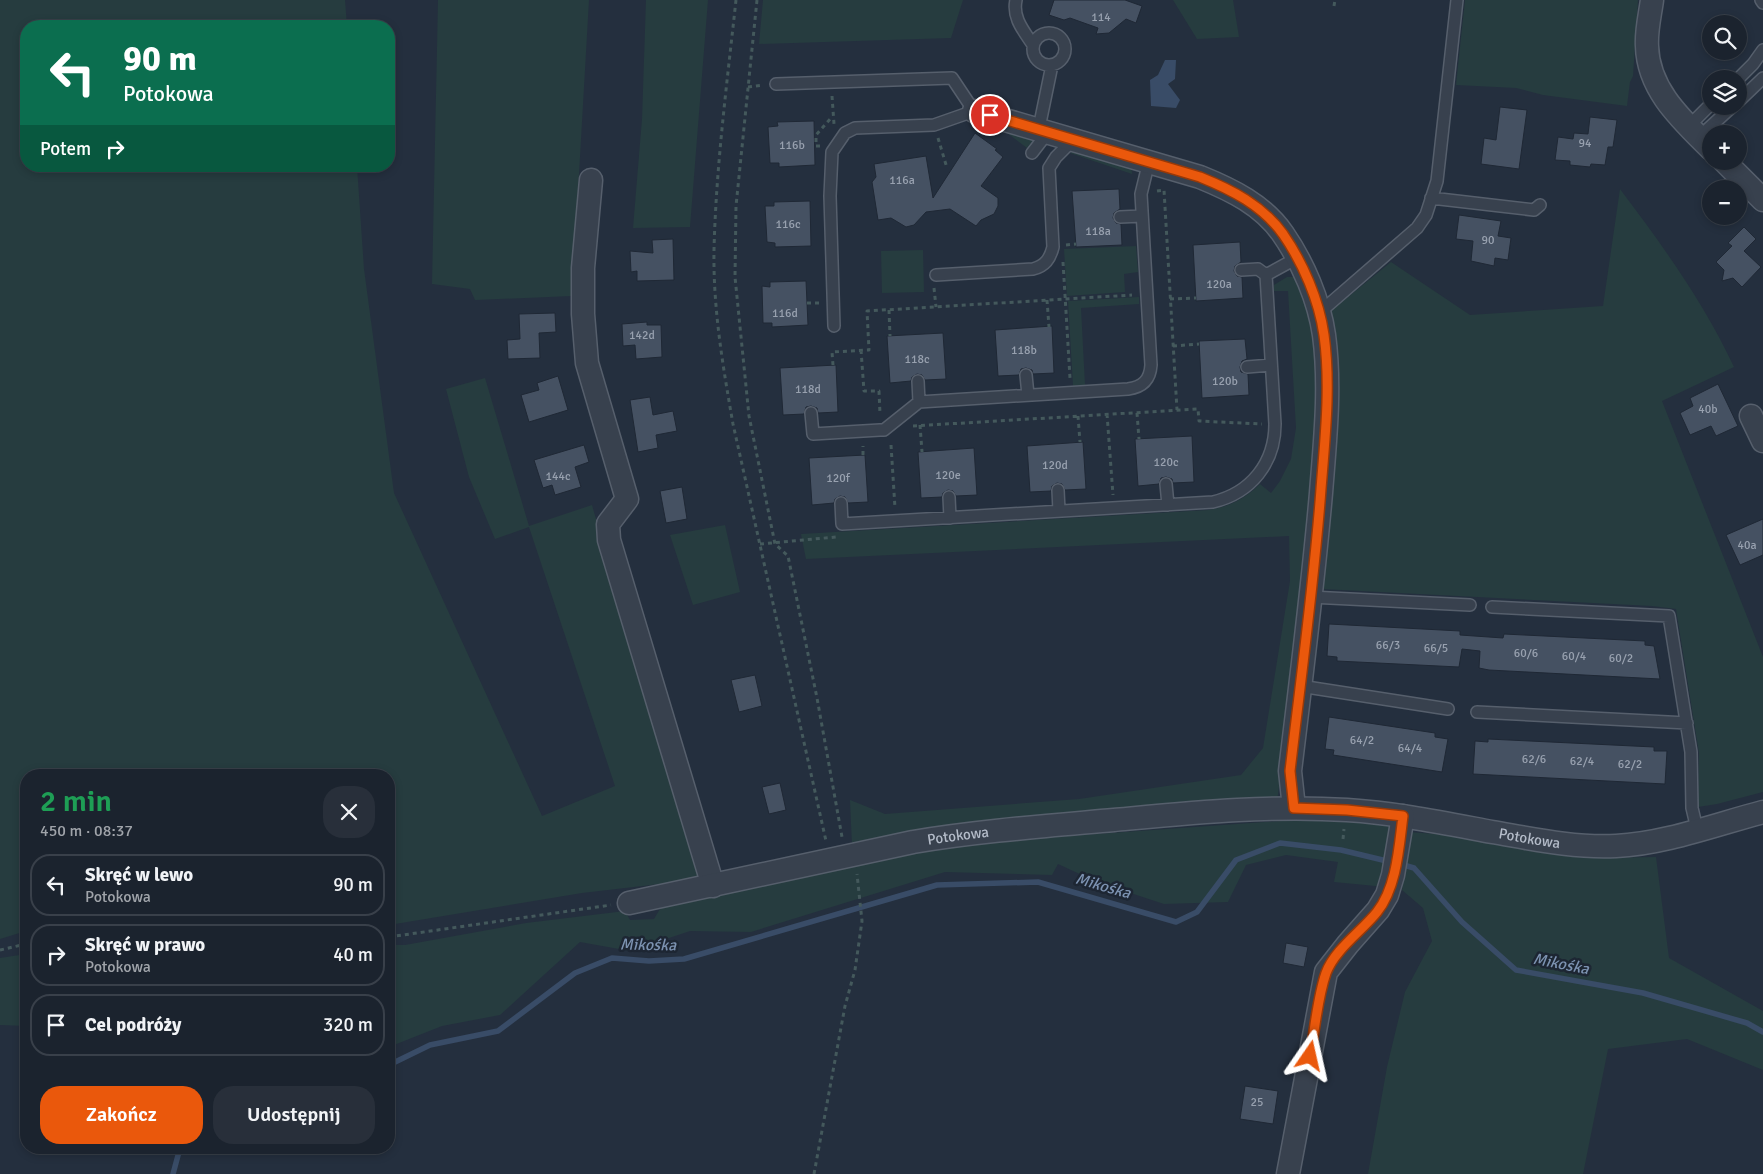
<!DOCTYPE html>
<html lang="pl">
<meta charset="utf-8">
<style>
:root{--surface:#1b232e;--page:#282f3a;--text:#f1f3f6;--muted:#a0a4aa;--line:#39404a;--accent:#ea580c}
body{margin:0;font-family:Signika,sans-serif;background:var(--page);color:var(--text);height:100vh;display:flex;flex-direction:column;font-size:19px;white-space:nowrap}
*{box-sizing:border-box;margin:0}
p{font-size:16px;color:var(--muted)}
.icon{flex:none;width:28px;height:28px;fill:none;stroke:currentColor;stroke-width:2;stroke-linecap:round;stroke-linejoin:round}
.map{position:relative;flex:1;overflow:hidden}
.sheet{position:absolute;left:20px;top:769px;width:375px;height:385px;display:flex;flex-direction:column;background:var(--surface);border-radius:20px;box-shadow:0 2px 8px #0003,0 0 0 1px var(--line)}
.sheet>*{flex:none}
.hud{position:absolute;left:20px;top:20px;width:375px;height:152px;border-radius:20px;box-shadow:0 2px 8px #0003,0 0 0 1px var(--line);background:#0b6e4f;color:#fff;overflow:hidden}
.tools{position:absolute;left:1702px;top:15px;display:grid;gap:10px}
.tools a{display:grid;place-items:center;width:45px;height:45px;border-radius:50%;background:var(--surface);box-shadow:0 2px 8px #0003,0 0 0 1px var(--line);font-size:25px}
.pin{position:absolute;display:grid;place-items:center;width:42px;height:42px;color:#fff;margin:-21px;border:2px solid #fff;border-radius:50%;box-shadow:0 1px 5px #0007}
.me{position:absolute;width:55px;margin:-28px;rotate:11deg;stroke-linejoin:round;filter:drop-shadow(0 0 4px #0008)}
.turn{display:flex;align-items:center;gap:18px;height:105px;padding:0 20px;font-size:22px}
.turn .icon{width:65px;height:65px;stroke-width:2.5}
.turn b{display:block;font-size:35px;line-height:42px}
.then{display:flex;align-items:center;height:48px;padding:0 20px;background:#0003;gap:10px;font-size:19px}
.round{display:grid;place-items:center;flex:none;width:52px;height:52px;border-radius:20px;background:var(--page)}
.summary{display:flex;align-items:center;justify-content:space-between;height:85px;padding:0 20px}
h1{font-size:30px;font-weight:600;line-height:38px;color:#1e9e55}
.cta{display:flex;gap:10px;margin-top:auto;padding:10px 20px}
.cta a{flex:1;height:58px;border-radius:20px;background:var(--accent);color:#fff;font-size:20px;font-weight:600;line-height:58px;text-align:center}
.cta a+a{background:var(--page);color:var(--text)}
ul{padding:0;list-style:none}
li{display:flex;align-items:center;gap:15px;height:62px;margin:0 10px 8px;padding:0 10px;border:2px solid var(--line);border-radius:20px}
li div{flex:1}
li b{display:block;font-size:19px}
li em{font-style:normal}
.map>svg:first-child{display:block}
.green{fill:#263c3f}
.water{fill:#394c67}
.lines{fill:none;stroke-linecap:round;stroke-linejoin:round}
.stream{stroke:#394c67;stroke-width:5.5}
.building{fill:#455162;stroke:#1f2835}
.service-casing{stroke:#565f6c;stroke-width:14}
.minor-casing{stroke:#565f6c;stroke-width:25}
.path{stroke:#44595c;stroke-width:3;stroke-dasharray:4 4;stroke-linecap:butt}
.service{stroke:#38414e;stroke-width:11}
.minor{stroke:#38414e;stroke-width:22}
.route-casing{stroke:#983908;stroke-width:12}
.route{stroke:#ea580c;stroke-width:9}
.labels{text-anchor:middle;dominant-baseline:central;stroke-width:5;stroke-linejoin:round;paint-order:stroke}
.number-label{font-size:12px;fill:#98a1af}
.street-label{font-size:15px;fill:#b4bcc9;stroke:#1d2633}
.water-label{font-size:16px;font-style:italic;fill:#7c92b1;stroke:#1d2633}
</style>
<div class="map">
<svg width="1763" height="1174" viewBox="0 0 1763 1174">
<rect width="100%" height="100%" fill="#242f3e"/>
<path class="green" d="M0,0H345L347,26H26V166H357L364,269L394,493L542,816L615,786L529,527L495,539L469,477L446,389L485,378L529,526L592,505L634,653L703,879L582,893L389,925V775H26V931L0,939Z
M438,0H589L572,296L475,300L470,289L432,284Z
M646,0H708L690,227L633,228L642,119Z
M763,0H963L951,38L759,44Z
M1173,0H1233L1239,37L1197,39Z
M1465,0H1638L1633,76L1630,82L1627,106L1543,95L1516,88L1456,85Z
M1002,129L1034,139L1027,148Z
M1078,149L1131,162L1132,174L1070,153Z
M1620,189C1663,246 1704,303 1734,367L1662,401L1763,657V792L1717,804L1698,807L1699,753L1676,609L1652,606L1322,589L1326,315L1391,262L1470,315L1603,306Z
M1136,246L1138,272L1124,274L1125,292L1067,296L1064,249Z
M923,250L924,292L882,293L881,251Z
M1287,277H1300C1331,366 1315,461 1305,554C1297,637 1288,719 1277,802L852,846L850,800L885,814L1079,799L1241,775L1263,748L1290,581L1289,536L806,559L801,534L1208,510C1229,507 1246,498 1260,484L1271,493L1280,481L1291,459L1296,428L1288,291H1274V285Z
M1139,297V304L1081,308L1085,385L1073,386L1068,301Z
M725,525L740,592L693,605L670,535Z
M1323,818L1393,827L1386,887L1334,882L1338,862L1286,855L1246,865L1228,902L1164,904L1097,882L1058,864L1052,875L945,872L751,932L690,931L630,951L580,942L500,1015L442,1026L394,1045H389V945H405L526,923L625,911L630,920L654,919L663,904L970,843Z
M1408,832L1492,838L1597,858L1656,857L1669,958L1763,1011V1070L1687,1039L1608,1049L1583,1174H1368L1387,1067L1405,992L1432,941L1423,908L1402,890Z
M26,954V1026L0,1025V958Z"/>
<path class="water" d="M1165,60H1176L1175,79L1168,84L1180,100L1176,108L1151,106L1150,80L1158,75Z"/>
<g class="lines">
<path class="stream" d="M1400,864L1414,868L1462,922L1516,970L1643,993L1747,1023L1763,1032
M389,1065L430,1045L498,1031L575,973L612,958L649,961L684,959L937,885L1038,882L1176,922L1197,912L1236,860L1280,843L1341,850L1391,862
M173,1174L180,1148"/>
</g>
<path class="building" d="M1054,0H1125L1142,6L1136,23L1126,19L1109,33L1096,34L1098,28L1070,18L1064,20L1049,15Z
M1500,107L1527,110L1519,169L1481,164L1484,138L1496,140Z
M1590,117L1617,120L1613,147H1608L1605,165L1591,164L1590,167L1570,165V161L1555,160L1558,137L1573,139L1574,133L1588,134Z
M814,121L815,165L779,167V163H770L768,127L778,126L777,122Z
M975,133L997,149L995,150L1003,157L981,186L998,198V206L994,214L981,220L976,226L950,209L926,212L914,225L906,227L891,218L878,220L872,182L876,177L874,164L926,156L933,198Z
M1119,189L1120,209L1114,213L1113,218L1116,223L1121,224L1122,245L1076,247L1072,191Z
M810,201L811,246L775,247V243L767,242L765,206H774V202Z
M1459,215L1501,221L1498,236L1511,238L1508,260L1495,258L1494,266L1471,261L1473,241L1456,239Z
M1744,227L1756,239L1744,251L1761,267L1742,287L1733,278L1722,281L1724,270L1716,262L1732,246L1728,243Z
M673,239L674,280L637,281V271L631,272L630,251L653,253L652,240Z
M1240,242L1241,262L1235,266L1234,271L1237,276L1242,277L1243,298L1196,301L1193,245Z
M806,281L808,325L772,327V323H763L762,286L770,287V282Z
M555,313L556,332L539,333L540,358L508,359L507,340L520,339L519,314Z
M647,322V325H661L662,357L636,359L635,345L623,346L622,324Z
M1052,326L1054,373L1033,374L1032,370L1026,368L1021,369L1019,375L998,376L995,330Z
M943,333L946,379L925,380L922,375L917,374L912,377L911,381L890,383L887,336Z
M1245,339L1247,359L1242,361L1240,367L1241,372L1248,374L1249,395L1202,398L1199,341Z
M836,365L838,412L818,413L817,408L811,406L806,407L804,414L783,415L780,368Z
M558,376L568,410L529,422L521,395L539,390L537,383Z
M1718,384L1738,426L1716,436L1711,426L1690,435L1680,413L1693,406L1690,398Z
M650,397L653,415L673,411L677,431L656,435L658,448L638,452L630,400Z
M1192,436L1194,482L1173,483L1172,479L1166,477L1161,478L1159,484L1138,486L1135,439Z
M1083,442L1086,489L1065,490L1062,484L1057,483L1052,486L1051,491L1030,492L1027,446Z
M584,445L589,462L575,467L581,487L555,495L552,485L543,488L534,460Z
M974,448L977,495L956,496L953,491L948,490L943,493L942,497L921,498L918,452Z
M865,455L868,502L848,503L845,497L840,496L835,499L834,503L812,505L809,458Z
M682,487L687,519L666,523L660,491Z
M1763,519V555L1740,565L1726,535Z
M1329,624L1460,631V635L1503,638L1504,634L1645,641V645L1654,646L1660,679L1489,670L1479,668L1480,651L1462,649L1459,667L1337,661V657L1327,656Z
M755,675L762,706L739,712L731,680Z
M1329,717L1435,733V737L1448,739L1442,772L1333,755L1334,750L1325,749Z
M1488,739L1654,747V751H1667L1665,784L1473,774L1475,741L1488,742Z
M780,783L786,810L769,814L762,787Z
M1286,943L1308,947L1304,967L1283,963Z
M1245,1086L1278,1091L1273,1124L1240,1119Z"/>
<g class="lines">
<g class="service-casing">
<path id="service" d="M1016,0C1012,18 1024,31 1033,45
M1761,0L1763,3
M1033 49a16 16 0 1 1 32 0a16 16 0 1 1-32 0Z
M1738,79L1753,64L1763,50
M776,84L952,78L974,111L934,125L855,128L845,133L832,152L830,196L834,326
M1739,101L1763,78
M1689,126L1711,104
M1039,128L1052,65
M1699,137L1733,106
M1032,153L1049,131
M1431,198L1534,210L1540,205
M1120,217L1142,216
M1241,270L1258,269L1266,275
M936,275L1033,269C1045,266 1050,259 1053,247L1049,168L1056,157L1074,139
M1319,313L1417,228L1426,215L1437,181L1457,0
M1247,367L1271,365
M1026,375L1028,395
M918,381L919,402
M811,413L813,434L880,430H884L919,402L1128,389C1143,387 1150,380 1151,365L1141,194L1149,161
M1166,484L1168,505
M1058,490L1059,511
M949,497L950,518
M841,503L842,524L1213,502C1251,493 1275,463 1275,424L1266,275L1297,258
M1310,597L1470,605
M1492,607L1669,616L1691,752L1692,808L1697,829
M1300,686L1448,709
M1477,712L1687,723"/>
</g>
<g class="minor-casing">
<g id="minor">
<path d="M1652,0C1650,15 1646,31 1647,46C1648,90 1682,120 1711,149"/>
<path d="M974,111L1200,177C1232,190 1263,205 1283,234C1303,263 1319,300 1324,335C1331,387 1325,441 1321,493C1313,586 1301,679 1290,771L1294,808"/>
<path d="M1724,161L1763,200"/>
<path d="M591,180L583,268V314L587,363L627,499L608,524L609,540L713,886"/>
<path d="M1751,416L1763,441"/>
<path id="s1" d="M629,903L913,842C979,831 1047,826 1114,820C1191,813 1269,805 1347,810C1396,813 1444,823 1492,832C1533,839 1574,848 1616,846C1664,844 1717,824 1763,812"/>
<path d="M1288,1174L1326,972L1348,944L1378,910L1387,895L1393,875L1403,816"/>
</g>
</g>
<path class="path" d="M736,0C727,83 716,167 714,250C713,309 723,367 733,424L826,841
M757,0L736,206L735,277L749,416L775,544L788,556L817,698L842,837
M1334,6L1335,0
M748,87L763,85
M832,96L834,124
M938,138L947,168
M820,146H816V135L832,117
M1157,191L1164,190L1177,410
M1066,245L1076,244
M1063,262L1070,378
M934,288L936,307
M1170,299L1196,298
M1047,300L1049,327
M807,303H820
M889,310L890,336
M1173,346L1199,344
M861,350L864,391H879L880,414
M833,365L832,352L869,350L867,311L1132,295
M1137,413L1139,439
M1107,414L1113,495
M1078,416L1080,442
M920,425L922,452
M913,426L1198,409L1199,421L1262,424
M891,445L895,508
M863,455V446
M760,544L836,537
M1343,839L1344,829
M389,937L611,905
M0,950L26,944
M814,1174L845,1006L855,970L862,921L857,874"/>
<use href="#service" class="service"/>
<use href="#minor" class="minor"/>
</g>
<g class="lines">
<g class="route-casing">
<path id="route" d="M990,115L1200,177C1232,190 1262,205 1283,234C1303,263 1319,300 1324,335C1331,386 1325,438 1321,489C1314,584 1301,677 1290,771L1294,808L1347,810L1403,816C1399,846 1397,887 1377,912C1362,931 1335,949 1326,973C1317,999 1315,1030 1310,1056"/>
</g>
<use href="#route" class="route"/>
</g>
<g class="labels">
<g class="number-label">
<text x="1101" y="17">114</text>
<text x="1585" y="143">94</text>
<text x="792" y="145">116b</text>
<text x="902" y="180">116a</text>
<text x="788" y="224">116c</text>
<text x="1098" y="231">118a</text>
<text x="1488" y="240">90</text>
<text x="1219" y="284">120a</text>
<text x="785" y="313">116d</text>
<text x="642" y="335">142d</text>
<text x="1024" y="350">118b</text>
<text x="917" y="359">118c</text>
<text x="1225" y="381">120b</text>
<text x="808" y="389">118d</text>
<text x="1708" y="409">40b</text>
<text x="1166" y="462">120c</text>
<text x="1055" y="465">120d</text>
<text x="948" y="475">120e</text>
<text x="558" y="476">144c</text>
<text x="838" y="478">120f</text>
<text x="1747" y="545">40a</text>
<text x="1388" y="645">66/3</text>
<text x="1436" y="648">66/5</text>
<text x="1526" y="653">60/6</text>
<text x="1574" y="656">60/4</text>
<text x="1621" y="658">60/2</text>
<text x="1362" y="740">64/2</text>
<text x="1410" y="748">64/4</text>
<text x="1534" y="759">62/6</text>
<text x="1582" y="761">62/4</text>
<text x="1630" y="764">62/2</text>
<text x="1257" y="1102">25</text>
</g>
<g class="street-label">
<text stroke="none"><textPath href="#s1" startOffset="336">Potokowa</textPath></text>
<text stroke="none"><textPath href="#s1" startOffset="911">Potokowa</textPath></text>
</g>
<g class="water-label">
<text transform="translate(1103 886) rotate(16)">Mikośka</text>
<text transform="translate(648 945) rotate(1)">Mikośka</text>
<text transform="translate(1561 964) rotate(11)">Mikośka</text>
</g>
</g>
</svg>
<div class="tools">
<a><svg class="icon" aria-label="search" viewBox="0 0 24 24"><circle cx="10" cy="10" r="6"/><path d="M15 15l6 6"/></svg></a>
<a><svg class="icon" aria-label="layers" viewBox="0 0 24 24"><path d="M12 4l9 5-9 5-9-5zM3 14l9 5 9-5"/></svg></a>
<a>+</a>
<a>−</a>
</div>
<div class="pin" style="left:990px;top:115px;background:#d93025"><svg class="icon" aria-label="arrive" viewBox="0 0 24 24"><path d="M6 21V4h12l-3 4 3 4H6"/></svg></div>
<svg class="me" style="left:1310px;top:1056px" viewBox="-20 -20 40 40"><path d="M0-17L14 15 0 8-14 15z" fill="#ea580c" stroke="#fff" stroke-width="4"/></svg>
<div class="hud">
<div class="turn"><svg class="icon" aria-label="left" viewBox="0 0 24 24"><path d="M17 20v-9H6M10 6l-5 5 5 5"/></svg><div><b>90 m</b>Potokowa</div></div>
<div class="then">Potem<svg class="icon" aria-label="right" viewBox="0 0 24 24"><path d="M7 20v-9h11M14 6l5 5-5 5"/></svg></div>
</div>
<section class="sheet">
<div class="summary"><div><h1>2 min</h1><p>450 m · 08:37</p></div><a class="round"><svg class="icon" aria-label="close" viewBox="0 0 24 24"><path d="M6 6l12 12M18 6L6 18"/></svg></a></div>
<ul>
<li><svg class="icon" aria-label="left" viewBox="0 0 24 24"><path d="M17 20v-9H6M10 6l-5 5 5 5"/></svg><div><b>Skręć w lewo</b><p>Potokowa</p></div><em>90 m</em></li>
<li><svg class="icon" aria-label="right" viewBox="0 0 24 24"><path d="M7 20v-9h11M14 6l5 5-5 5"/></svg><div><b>Skręć w prawo</b><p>Potokowa</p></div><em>40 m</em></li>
<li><svg class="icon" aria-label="arrive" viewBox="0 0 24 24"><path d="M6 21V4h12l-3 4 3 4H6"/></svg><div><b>Cel podróży</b></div><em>320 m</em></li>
</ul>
<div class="cta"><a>Zakończ</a><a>Udostępnij</a></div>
</section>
</div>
